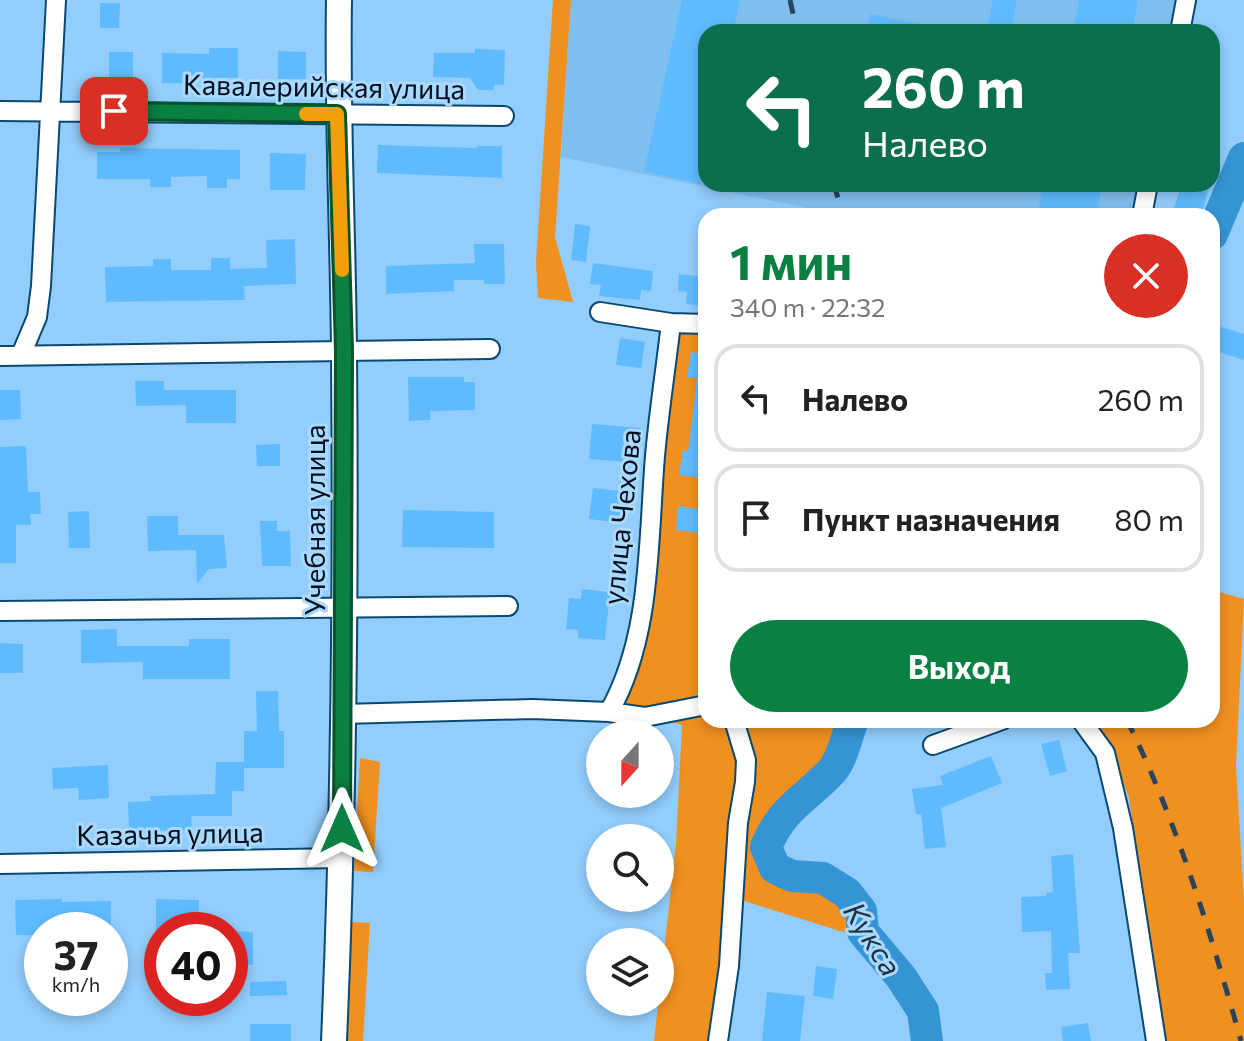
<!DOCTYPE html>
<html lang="ru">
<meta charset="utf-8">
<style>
:root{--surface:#fff;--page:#f6f6f6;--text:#222;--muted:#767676;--line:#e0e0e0;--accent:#0b8043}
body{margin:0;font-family:Commissioner,sans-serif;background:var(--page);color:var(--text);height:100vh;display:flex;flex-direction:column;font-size:30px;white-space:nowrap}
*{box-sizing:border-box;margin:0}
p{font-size:26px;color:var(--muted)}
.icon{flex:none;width:44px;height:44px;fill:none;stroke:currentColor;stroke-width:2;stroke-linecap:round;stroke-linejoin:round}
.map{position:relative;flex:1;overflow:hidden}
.drawer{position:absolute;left:698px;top:208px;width:522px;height:520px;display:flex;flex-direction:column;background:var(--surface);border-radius:24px;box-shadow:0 4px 12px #0003}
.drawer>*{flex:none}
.guide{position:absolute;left:698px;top:24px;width:522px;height:168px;border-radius:24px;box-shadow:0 4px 12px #0003;background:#0b6e4f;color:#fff;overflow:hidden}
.needle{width:52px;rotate:201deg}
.controls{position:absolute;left:586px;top:720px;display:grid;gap:16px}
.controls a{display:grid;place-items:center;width:88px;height:88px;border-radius:50%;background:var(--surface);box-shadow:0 4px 12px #0003;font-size:40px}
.speed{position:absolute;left:24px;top:912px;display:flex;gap:16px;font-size:40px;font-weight:700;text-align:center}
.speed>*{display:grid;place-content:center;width:104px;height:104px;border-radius:50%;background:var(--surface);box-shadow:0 4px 12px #0003;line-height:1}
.speed small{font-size:20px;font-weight:400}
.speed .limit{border:12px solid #d22;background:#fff;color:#111}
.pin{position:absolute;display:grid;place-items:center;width:68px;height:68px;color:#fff;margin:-34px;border-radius:16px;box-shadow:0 4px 12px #0006}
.me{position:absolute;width:88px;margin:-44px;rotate:0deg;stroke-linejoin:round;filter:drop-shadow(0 0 6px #0008)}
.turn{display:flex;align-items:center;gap:28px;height:168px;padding:0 32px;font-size:36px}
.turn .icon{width:104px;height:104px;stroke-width:2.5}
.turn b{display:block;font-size:56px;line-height:68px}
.round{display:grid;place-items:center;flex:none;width:84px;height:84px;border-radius:42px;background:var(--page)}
.overview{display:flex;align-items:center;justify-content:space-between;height:136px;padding:0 32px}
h1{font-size:48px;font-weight:700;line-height:60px;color:var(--accent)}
.button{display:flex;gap:16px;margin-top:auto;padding:16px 32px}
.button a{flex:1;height:92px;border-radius:48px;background:var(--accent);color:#fff;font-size:32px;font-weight:700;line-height:92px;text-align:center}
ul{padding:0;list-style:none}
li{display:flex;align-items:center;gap:24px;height:108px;margin:0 16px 12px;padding:0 16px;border:4px solid var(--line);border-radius:24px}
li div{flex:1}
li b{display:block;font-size:30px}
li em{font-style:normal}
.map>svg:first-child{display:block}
.built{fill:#7fbfef}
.green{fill:#ef9021}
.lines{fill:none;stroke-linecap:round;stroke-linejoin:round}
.river{stroke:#3594d4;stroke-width:32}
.building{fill:#5fbbfd}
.street-casing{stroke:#094970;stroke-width:22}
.secondary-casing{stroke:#094970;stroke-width:28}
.street{stroke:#fff;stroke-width:18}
.secondary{stroke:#fff;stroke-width:24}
.rail{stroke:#29435b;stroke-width:5;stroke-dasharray:14 14;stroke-linecap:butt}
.route-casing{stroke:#07532c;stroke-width:20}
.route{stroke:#0b8043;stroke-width:14}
.slow{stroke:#f59e0b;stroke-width:14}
.labels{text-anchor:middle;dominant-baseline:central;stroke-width:6;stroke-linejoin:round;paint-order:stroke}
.street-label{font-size:28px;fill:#000d1c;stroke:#aad9fe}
.water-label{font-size:30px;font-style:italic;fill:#1d3141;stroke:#aad9fe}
</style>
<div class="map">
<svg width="1244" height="1041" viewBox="0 0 1244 1041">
<rect width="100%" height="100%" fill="#92cdfb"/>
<path class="built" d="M571,0H1179L1173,32H706V184H1142L1136,216H846L561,157Z"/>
<path class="green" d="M553,0H571L555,237L573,302L538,298L536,262Z
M677,329L706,333V699L661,709L619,707Z
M1212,590L1244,599L1236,766L1244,902V1041H1164L1129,798L1112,751L1092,720H1212Z
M706,711V720H729L740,761L724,967L712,1041H654L676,844L682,725L669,721Z
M741,720H847L827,766L797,792L771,824L761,847L770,872L792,882L820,884L844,898L854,914L856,936L738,899Z
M360,758L380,762L373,872L354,871Z
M350,922L370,923L363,1041H344Z"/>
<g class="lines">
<path class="river" d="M1212,234L1244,158
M853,720C847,735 842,761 831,772C804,800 781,809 766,847L775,868L792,876L823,878L847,893L861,911L863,932L901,977L923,1011L927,1041"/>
</g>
<path class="building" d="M682,0H740L733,32H706V156L700,184L644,171Z
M993,0H1017L1010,32H986Z
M1079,0H1138L1132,32H1073Z
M100,3H120L119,28H100Z
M870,14L924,25V32H867Z
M209,48H238V78H191V83H162V53L209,54Z
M475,49L505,50L504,85H494V90H478L470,78L433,77L434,53H475Z
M278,51L306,52V79H278Z
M109,52H133V82H109Z
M378,145L477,148V146H502V178L377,173Z
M120,148L240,150V179H227V188H207V176L171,177V187H150V179H97V152H120Z
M270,153L306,154L305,190H270Z
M1043,184H1102L1096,216H1037Z
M1182,184H1210L1201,216H1171Z
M575,224L590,226L586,262L571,260Z
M295,239L296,284L244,286L245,300L106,302L105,267L153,266V259H171V270H211V258H230V269L267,268L266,240Z
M474,244H504L505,284H484V280H454V291L386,294V266L475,263Z
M593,263L653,271L651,291L641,290L640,300L599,296L601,285L590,284Z
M679,274L706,277V306L686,304L687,292L678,291Z
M1212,324L1244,334V360L1212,350Z
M620,338L645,342L641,368L616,365Z
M691,352L706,354V446L701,478L679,475L683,450L688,451L697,379L687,377Z
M408,377H464V382H475V410L430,411V420L409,421Z
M135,381H164V390H236V423H186V405L136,406Z
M0,390H20L21,419L0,420Z
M592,424L641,428L638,463L589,459Z
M280,444V466H257L256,445Z
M26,446L28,492H40L41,514H30L31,525H16V563H0V447Z
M593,488L627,492L623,523L589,519Z
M678,506L706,510V534L676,530Z
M403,510L494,512V548L402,547Z
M89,511L90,548H69L68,512Z
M147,516H178V535H224L227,568L209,569L197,584L196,550L148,551Z
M260,521H277V531H290L291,566H262Z
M582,589L610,592L605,640L578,638V630L566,629L569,598L581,599Z
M117,629V646H189V639H230V679H143V662L81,663V630Z
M0,643L23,644V673H0Z
M256,691H278L279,731H284V768H244V791H232V816H191L192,830L152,831L151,828L129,829L128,802L151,801L150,796L215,794L216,762H244V731H257Z
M1059,740L1067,771L1050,776L1041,744Z
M991,756L1002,783L941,808L946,847L925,849L921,814H916L912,789L943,785L940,776Z
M108,765L109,798L79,800L78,788L53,789L52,768Z
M1073,854L1080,953H1068L1070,989L1046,990L1045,973H1052L1051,931L1022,932L1021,897L1046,896V893L1053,892L1051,856Z
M62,899V902L111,901V930H42V935H16L15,900Z
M156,899L199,900V930H156Z
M230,931L253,932V965L230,964Z
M816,966L837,969L833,999L813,996Z
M286,981L287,995L250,996V982Z
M767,992L805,996L800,1041H762Z
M1088,1023L1091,1041H1063L1061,1027Z
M250,1024H291V1041H250Z"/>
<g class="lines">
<g class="street-casing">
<path id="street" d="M1180,32L1186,0
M0,111L504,116
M1142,216L1148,184
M600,312L671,323L706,324
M21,355L37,317L41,286L56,0
M0,356L490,349
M0,611L508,606
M609,712C652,637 648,540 655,456C659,411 666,367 671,323
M343,714L532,709L609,712L645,717L706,705
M1081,720L1105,753L1123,828L1156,1041
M933,745L1002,720
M0,864L342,858
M718,1041L729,966L738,823L745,782L746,760L734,720"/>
</g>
<g class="secondary-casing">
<path id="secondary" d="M334,1041C344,811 346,581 344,351C343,234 337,117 339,0"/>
</g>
<use href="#street" class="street"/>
<use href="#secondary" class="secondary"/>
<path class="rail" d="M790,0L797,32
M834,184L843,216
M1127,720C1177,822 1210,931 1241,1041"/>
</g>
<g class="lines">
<g class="route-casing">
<path id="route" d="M114,111L337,114L344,350L342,829"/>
</g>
<use href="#route" class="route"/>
<path class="slow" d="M306,114H337L342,270"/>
</g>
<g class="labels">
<g class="street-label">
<text transform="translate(324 86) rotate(1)">Кавалерийская улица</text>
<text transform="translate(621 517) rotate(-84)">улица Чехова</text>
<text transform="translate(314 520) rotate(-90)">Учебная улица</text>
<text transform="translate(170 833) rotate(-1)">Казачья улица</text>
</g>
<g class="water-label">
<text transform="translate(874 938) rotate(58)">Кукса</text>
</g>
</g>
</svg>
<div class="controls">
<a><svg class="needle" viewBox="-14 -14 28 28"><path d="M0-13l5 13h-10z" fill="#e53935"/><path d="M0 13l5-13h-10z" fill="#767676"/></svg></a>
<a><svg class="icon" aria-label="search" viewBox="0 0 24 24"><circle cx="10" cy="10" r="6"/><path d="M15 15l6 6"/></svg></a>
<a><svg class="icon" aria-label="layers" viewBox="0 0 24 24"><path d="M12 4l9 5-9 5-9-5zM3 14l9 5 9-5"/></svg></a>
</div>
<div class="speed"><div>37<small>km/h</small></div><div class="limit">40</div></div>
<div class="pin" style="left:114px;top:111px;background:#d93025"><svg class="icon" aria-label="arrive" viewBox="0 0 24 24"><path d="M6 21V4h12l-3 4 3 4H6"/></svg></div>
<svg class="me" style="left:342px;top:829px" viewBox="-20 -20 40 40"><path d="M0-17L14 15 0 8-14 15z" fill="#0b8043" stroke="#fff" stroke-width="4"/></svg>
<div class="guide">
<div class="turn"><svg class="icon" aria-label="left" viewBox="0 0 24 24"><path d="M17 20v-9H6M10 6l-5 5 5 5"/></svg><div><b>260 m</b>Налево</div></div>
</div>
<section class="drawer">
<div class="overview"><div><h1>1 мин</h1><p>340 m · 22:32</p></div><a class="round" style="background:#d93025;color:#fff"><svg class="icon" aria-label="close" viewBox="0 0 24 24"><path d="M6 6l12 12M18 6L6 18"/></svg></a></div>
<ul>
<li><svg class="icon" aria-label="left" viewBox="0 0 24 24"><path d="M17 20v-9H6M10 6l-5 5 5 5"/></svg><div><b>Налево</b></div><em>260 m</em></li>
<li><svg class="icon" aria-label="arrive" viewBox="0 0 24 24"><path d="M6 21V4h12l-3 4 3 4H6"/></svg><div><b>Пункт назначения</b></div><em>80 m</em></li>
</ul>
<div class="button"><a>Выход</a></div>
</section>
</div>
